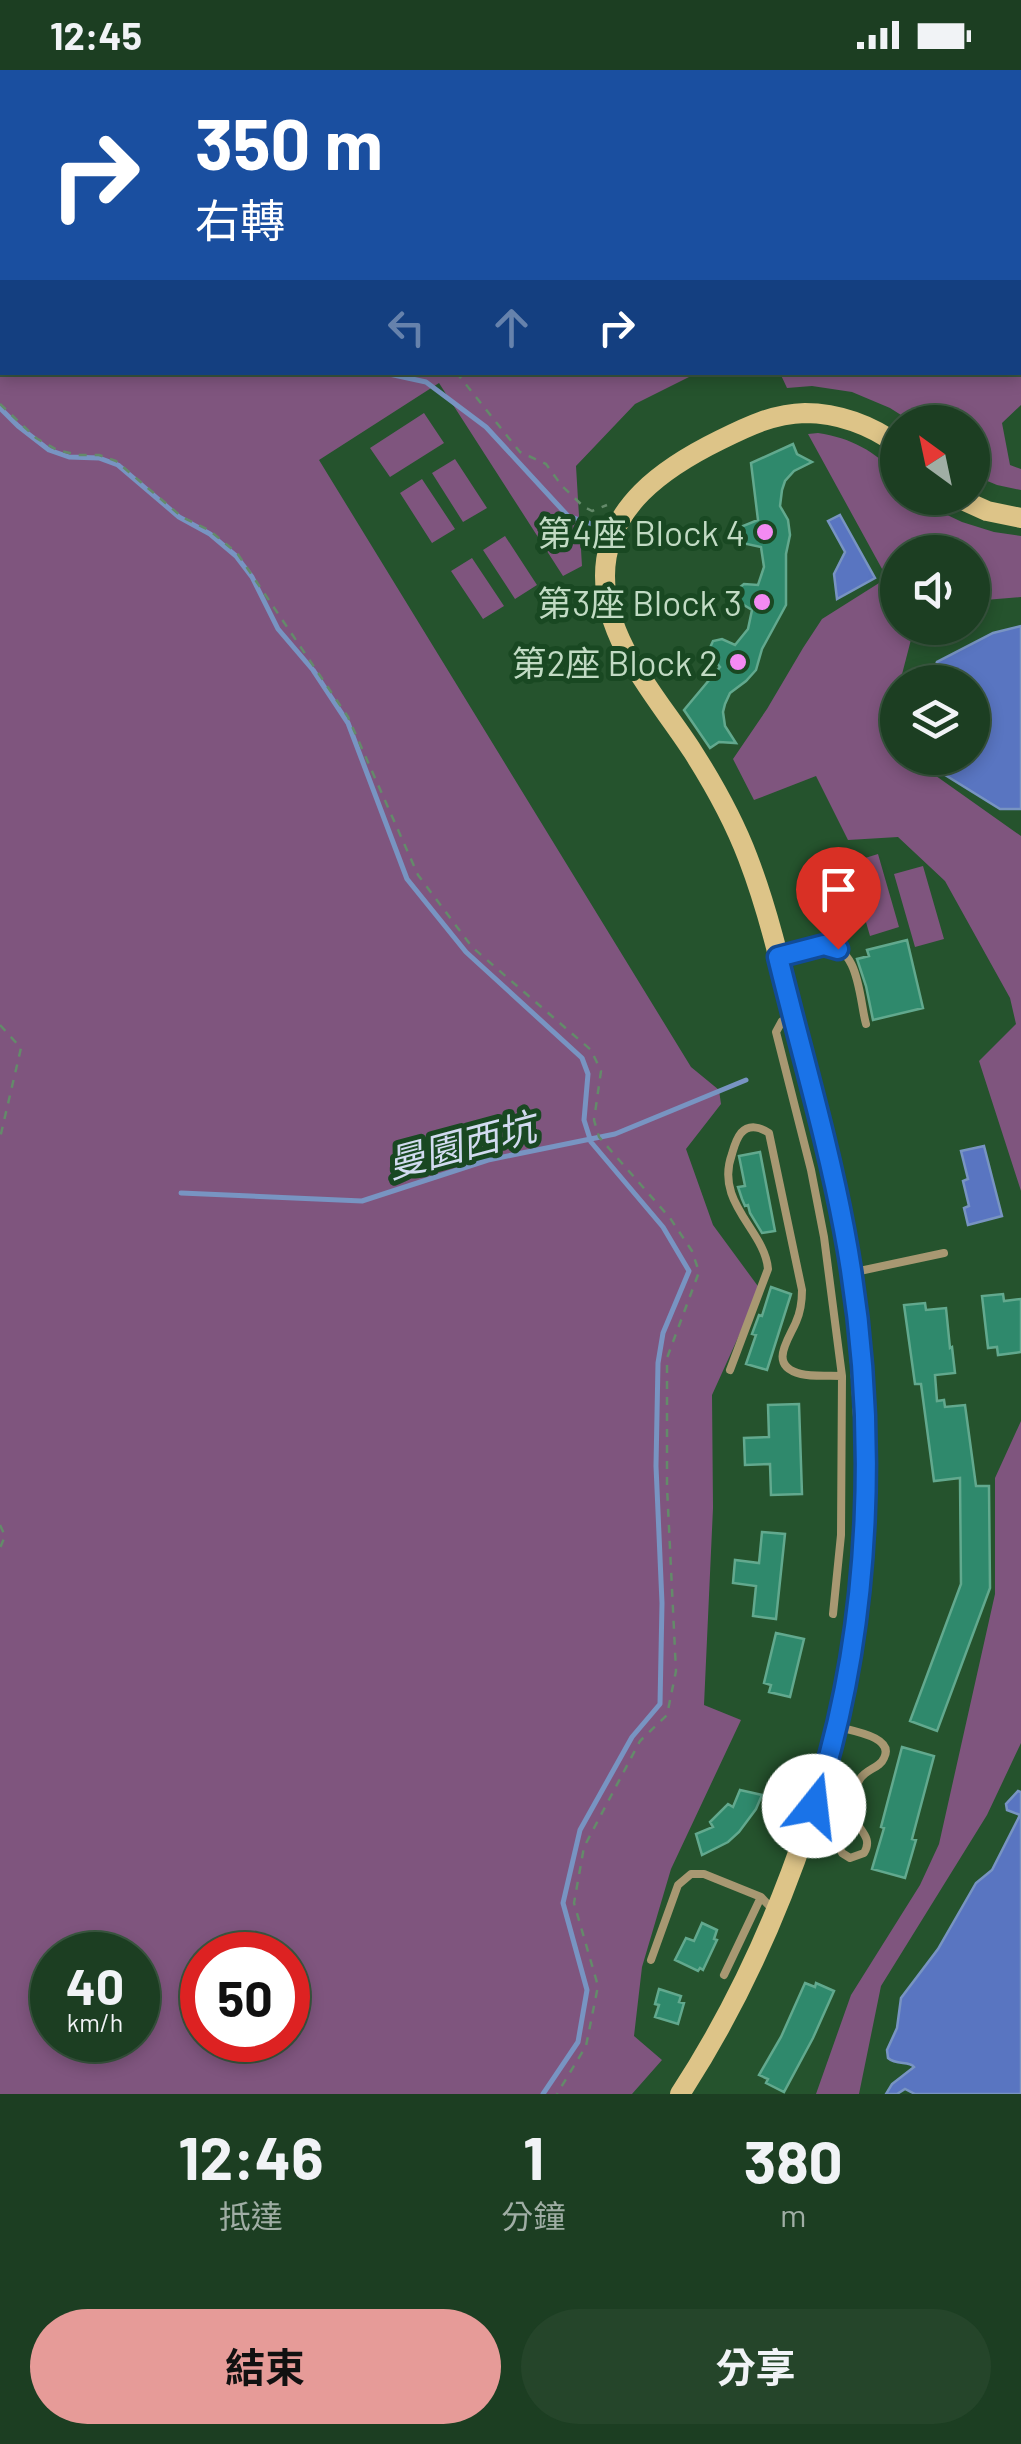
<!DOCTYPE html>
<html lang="zh-TW">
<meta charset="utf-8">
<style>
:root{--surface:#1c3e22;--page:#25452a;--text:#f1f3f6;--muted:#a0aea5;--line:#3a5740;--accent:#e69b98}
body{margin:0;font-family:Barlow,"Noto Sans TC",sans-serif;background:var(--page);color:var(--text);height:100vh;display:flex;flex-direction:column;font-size:38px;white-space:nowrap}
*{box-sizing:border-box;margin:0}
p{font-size:32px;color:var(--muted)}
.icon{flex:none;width:55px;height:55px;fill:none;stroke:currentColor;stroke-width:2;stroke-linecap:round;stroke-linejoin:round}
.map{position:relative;height:2024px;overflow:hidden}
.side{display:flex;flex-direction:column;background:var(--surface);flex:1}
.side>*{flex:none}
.guide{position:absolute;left:0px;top:0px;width:1022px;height:305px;box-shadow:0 5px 15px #0003,0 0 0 2px var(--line);background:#1a4fa0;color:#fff;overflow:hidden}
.needle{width:65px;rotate:327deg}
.fabs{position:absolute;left:880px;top:335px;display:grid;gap:20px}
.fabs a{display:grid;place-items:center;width:110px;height:110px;border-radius:50%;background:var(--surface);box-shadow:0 5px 15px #0003,0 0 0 2px var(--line);font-size:50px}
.speed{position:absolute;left:30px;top:1862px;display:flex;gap:20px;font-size:50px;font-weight:700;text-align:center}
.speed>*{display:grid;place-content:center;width:130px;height:130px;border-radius:50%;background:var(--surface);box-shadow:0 5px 15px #0003,0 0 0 2px var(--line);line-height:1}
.speed small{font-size:25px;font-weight:400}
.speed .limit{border:15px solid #d22;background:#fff;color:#111}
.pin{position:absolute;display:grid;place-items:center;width:85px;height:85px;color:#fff;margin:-102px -42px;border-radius:50% 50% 50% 0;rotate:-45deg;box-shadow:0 0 10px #0007}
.pin .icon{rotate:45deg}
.me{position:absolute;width:110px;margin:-55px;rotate:16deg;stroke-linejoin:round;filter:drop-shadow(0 0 8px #0008)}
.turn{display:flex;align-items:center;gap:35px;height:210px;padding:0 30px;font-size:45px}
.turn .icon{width:130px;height:130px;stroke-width:2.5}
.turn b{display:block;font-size:70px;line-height:85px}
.lanes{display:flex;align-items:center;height:95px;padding:0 30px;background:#0003;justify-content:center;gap:50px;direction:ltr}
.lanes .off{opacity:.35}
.eta{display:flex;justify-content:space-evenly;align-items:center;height:170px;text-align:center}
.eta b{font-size:60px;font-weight:700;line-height:70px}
.primary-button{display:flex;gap:20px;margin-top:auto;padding:20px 30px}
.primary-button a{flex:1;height:115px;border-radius:60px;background:var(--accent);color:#111;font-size:40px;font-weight:700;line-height:115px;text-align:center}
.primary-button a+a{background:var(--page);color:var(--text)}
.status{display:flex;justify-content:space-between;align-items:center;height:70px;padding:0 50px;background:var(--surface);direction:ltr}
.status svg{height:28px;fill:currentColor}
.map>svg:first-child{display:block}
.green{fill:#7f557e;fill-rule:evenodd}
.water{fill:#5975c1;stroke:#7894c2;stroke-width:2.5}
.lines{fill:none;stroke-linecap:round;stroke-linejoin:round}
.stream{stroke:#7894c2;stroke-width:5}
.building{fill:#2f896c;stroke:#62a98e;stroke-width:2.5}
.path{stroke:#648a6a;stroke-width:2.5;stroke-dasharray:8 8;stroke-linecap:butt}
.lane{stroke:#a89872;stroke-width:8}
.secondary{stroke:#ddc488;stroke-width:20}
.route-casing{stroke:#114b97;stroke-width:25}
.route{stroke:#1a73e8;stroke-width:18}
.poi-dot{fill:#f38af2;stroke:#194822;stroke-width:4}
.labels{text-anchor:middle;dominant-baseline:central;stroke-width:10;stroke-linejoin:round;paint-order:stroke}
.poi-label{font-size:35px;fill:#c2dbc4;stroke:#194822;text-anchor:end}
.water-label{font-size:38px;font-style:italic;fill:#d2dbf0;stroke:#194822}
</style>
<div class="status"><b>12:45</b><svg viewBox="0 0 49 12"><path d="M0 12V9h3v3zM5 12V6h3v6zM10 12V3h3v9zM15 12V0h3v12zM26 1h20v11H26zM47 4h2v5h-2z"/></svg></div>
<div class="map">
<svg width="1021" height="2024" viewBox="0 0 1021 2024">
<rect width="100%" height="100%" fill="#25532d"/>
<path class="green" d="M0,0H1021V335L1002,353L1010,395L1021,399V420L997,415L973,405L972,352H912L890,338L852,322L812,316L787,318L780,303L1020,302V2H2V302L697,303L635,334L576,396L582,496L563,506L439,313L319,390L691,997L719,1020L721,1034L686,1079L713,1155L760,1219L712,1325L713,1438L704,1635L741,1650L671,1799L642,1897L634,1966L662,1990L632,2024H0ZM52,1885H138V1970H52ZM202,1885H288V1970H202Z
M424,343L444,373L390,407L370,378Z
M818,363C851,368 875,381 897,405L898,428H922L941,442L962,452L994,462L1021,466V527L973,531L972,482H898V558H914L900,612H898L897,623L891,650L897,660L898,688H916L922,696L1021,766V1121L979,991L1016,954L1010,928L945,811L898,767L848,770L816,706L754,730L733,689L767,639L803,578L822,549L887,508L808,364Z
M455,389L487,438L463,452L432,403Z
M422,409L455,459L432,473L400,423Z
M505,466L537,515L515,529L483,480Z
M472,488L504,536L483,549L451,501Z
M878,784L899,857L870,866L849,793Z
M923,796L944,869L915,877L894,804Z
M1021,1351V1673L987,1745L881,1916L859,2024H816L851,1925L920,1815L939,1774L995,1524V1408Z"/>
<path class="water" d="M840,445L875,508L837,529L834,504L845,482L828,451Z
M1021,556V739H1000L942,703L928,688H972V612H930L937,592L993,563Z
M984,1076L1002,1146L968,1155L964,1138L969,1136L963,1111L968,1109L961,1081Z
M1018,1721L1021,1722V2024H915L905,2019L897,2024H886L892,2014L914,1997C909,1990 897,1996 888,1988L887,1980L897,1958L901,1928L938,1879L976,1813L992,1800L1020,1745L1007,1740L1006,1734Z"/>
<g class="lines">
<path class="stream" d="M171,0V2
M374,0L376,2
M55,2L57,0
M0,103L2,101
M0,219H2
M1020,234L1021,233
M380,302L426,312L486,357L568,446L607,459
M0,338L18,356L49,380L69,387L99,388L118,395L179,447L210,464L236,486L252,507L278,559L313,600L348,653L407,809L466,882L582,988L588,1004L584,1050L591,1072L663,1157L689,1201L663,1263L658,1293L656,1396L662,1533L660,1634L632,1667L580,1760L563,1833L587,1920L578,1972L543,2024
M181,1123L362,1131L488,1090L615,1064L746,1010"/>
</g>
<path class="building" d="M793,374L797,384L812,392L794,401L785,411L782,420L780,436L788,450L790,465L786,484V535L762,579L756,600L746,611L730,623L725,634L723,642L725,656L736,673L719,672L710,678L684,640L720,597L710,585L709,580L713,571L722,569L735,575L748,559L752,540L736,530V520L744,514L758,515L764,497L761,477L742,473L738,464L743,456L758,450L751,393Z
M907,870L923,938L873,950L866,916L857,889L869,886L867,880Z
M760,1082L775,1161L762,1163L750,1143L748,1135L745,1136L742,1129L738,1117L745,1116L739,1086Z
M771,1217L791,1224L767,1300L746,1294L756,1265L752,1264L759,1245L762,1246Z
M1003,1224L1004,1231L1021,1229V1282L998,1285L997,1277L988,1278L982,1226Z
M925,1233L926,1240L946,1238L950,1278L952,1277L955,1303L935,1305L937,1331L944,1330L945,1337L965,1335L976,1416H989L990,1518L937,1661L910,1651L961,1514L960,1408L934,1411L921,1314H915L904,1235Z
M799,1334L802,1424L771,1425L770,1394L745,1395L744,1368L769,1367L768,1335Z
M762,1462L785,1464L776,1549L753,1546L756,1516L733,1513L735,1490L759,1493Z
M776,1563L804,1569L790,1627L769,1622L771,1615L764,1613Z
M902,1677L934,1686L912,1769L916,1770L905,1808L872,1799L884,1758L881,1757Z
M740,1720L762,1725L756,1739L739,1762L728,1772L702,1785L696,1764L713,1757L710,1752L728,1734L733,1737Z
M702,1853L717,1860L714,1869L717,1870L703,1900L700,1898L698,1901L675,1890L686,1868L694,1871Z
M805,1913L815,1917L816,1913L834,1921L813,1968L784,2022L766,2013L768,2009L759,2005L781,1967Z
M659,1919L681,1926L679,1932L684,1933L678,1954L655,1947L659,1935L655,1934Z"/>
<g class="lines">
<path class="path" d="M355,0L357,2
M67,2L69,0
M284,2L285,0
M0,114L2,112
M1020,248H1021
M456,302L520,382L546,394L562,416L584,437L592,441L607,435
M0,334L36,368L57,380L78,385H99L116,391L182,447L209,460L237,483L348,647L418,805L472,877L591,980L601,1001L594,1050L599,1067L670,1148L692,1181L699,1202L667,1288V1417L676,1601L667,1645L640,1671L584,1777L574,1833L598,1916L586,1976L557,2024
M0,955L21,978L0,1068
M0,1455L5,1466L0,1478"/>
<path class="lane" d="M782,886C794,883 809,876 822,875C860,874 859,929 866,954
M793,948L782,951L776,962L811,1100L824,1167L842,1306
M855,1202L944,1183
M730,1300L768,1199C765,1160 714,1133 732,1084C734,1077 736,1069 741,1063C749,1054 760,1057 769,1063L802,1220C802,1231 801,1241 796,1252C789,1269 767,1296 801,1304C814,1307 829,1305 842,1306L841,1465L833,1544
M838,1657C852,1661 895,1667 884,1688C880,1698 866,1699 860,1709C850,1725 846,1750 839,1769L838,1774L842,1783L850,1788L864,1783C872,1770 863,1763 856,1752
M651,1890L678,1815L691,1804H704L761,1827L773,1840
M724,1905L761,1827"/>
<path class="secondary" d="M958,428L987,441L1021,448
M680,2024C783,1866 856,1651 865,1462C866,1432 865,1402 864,1372C862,1315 859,1260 851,1203C841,1134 823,1067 806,999C788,929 774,856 748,788C734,751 714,715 693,682C659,629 605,573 605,506C605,437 665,397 720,370C748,356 773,344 805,343C838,343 871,355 898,375"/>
</g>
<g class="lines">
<g class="route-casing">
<path id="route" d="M814,1736C874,1556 879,1345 844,1159C827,1068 800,978 778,887L824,875L838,879"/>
</g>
<use href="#route" class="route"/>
</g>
<g class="poi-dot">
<circle cx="765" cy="462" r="10"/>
<circle cx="762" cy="532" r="10"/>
<circle cx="738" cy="592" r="10"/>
</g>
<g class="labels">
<g class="poi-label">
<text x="745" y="462">第4座 Block 4</text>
<text x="742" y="532">第3座 Block 3</text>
<text x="718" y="592">第2座 Block 2</text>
</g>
<g class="water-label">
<text transform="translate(461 1074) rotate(-15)">曼園西坑</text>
</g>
</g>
</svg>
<div class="fabs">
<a><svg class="needle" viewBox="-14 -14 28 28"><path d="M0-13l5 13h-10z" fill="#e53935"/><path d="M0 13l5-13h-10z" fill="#a0aea5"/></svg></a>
<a><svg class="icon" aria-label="sound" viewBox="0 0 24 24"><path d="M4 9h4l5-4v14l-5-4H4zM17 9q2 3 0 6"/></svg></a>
<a><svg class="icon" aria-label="layers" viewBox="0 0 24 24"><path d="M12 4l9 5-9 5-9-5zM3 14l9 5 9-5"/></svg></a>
</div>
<div class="speed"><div>40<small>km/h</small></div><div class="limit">50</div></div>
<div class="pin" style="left:838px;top:879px;background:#d93025"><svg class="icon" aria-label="arrive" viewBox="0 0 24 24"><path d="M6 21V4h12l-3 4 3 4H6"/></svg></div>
<svg class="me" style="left:814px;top:1736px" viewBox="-20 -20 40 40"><circle r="19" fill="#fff"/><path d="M0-13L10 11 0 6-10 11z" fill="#1a73e8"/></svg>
<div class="guide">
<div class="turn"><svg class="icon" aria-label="right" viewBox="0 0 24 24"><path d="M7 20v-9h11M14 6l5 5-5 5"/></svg><div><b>350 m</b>右轉</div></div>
<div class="lanes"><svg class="icon off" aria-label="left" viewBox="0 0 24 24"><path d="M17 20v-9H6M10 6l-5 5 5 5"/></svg><svg class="icon off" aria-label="ahead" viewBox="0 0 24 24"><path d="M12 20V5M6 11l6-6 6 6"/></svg><svg class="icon" aria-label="right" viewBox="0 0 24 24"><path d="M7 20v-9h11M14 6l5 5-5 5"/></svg></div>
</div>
</div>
<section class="side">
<div class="eta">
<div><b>12:46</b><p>抵達</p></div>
<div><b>1</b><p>分鐘</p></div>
<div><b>380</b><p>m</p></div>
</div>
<div class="primary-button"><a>結束</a><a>分享</a></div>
</section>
